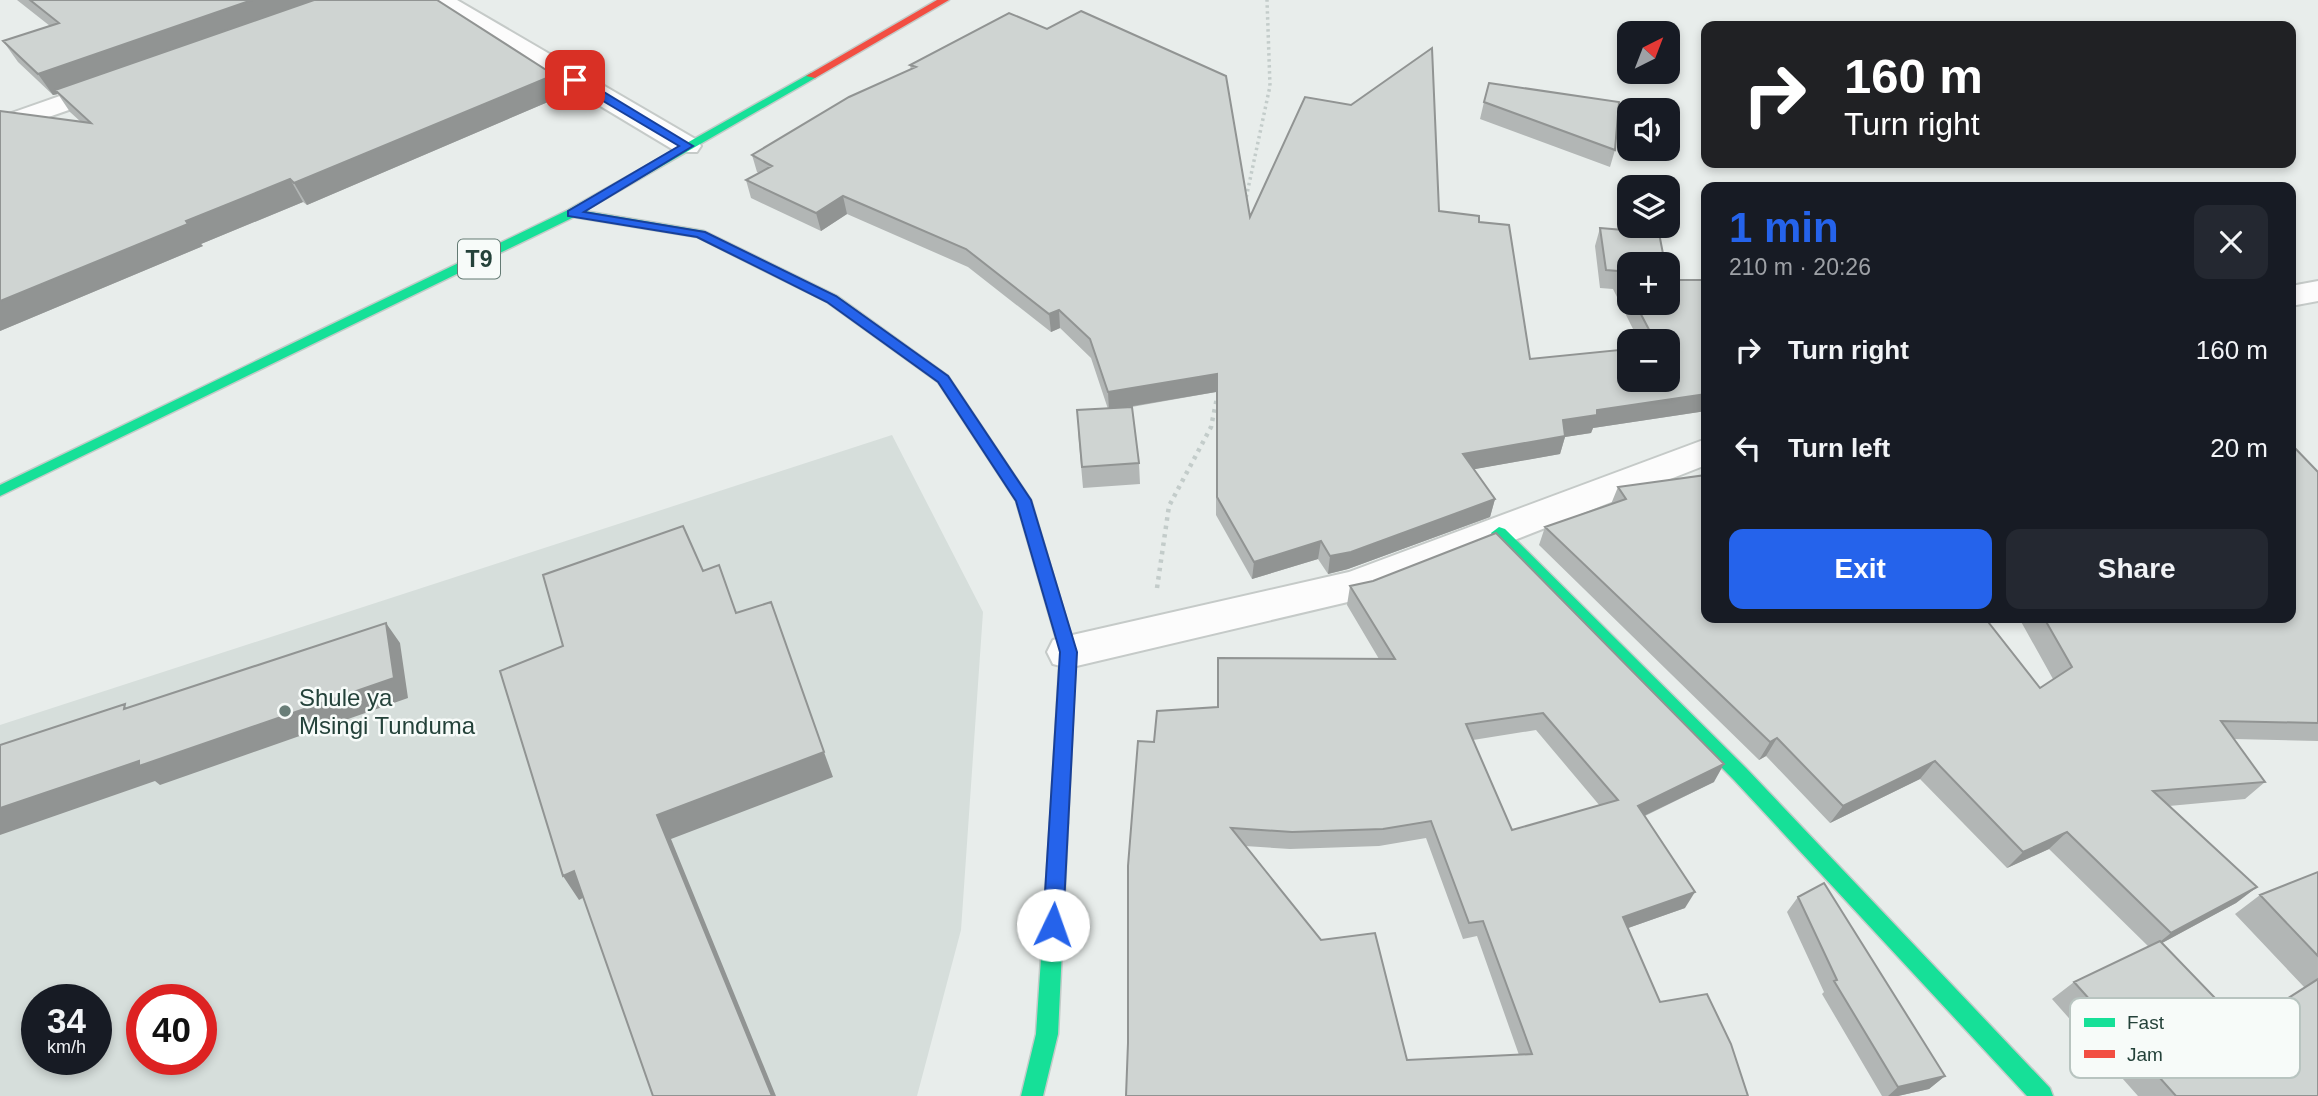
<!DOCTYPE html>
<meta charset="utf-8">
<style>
:root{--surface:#171b24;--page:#242831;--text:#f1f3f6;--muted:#9ea1a6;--accent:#2563eb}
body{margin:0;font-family:Helvetica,sans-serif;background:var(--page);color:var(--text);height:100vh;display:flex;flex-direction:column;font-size:26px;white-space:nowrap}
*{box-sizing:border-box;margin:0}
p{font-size:23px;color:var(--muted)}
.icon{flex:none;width:38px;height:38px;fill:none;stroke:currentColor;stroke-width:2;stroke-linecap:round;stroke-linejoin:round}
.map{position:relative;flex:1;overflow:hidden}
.sheet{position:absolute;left:1701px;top:182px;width:595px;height:441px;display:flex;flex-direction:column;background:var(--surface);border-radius:14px;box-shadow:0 4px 10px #0003}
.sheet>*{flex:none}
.banner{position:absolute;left:1701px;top:21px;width:595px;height:147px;border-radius:14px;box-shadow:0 4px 10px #0003;background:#202124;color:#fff;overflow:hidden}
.needle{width:46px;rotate:42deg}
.fabs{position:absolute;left:1617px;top:21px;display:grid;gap:14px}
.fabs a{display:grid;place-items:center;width:63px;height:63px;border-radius:14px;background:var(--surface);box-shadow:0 4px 10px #0003;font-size:35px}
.speed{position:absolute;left:21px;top:984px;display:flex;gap:14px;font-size:35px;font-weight:700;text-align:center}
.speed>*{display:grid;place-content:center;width:91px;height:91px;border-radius:50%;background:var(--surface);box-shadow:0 4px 10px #0003;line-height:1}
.speed small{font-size:18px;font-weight:400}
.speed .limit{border:10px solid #d22;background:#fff;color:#111}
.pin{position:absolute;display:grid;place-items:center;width:60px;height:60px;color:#fff;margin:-30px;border-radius:14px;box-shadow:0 4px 10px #0006}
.me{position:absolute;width:77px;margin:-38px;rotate:3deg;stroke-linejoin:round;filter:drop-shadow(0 0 5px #0008)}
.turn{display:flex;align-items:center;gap:24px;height:147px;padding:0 28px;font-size:32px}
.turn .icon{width:91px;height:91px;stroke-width:2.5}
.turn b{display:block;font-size:49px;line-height:60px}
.round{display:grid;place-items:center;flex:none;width:74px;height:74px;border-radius:14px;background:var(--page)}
.summary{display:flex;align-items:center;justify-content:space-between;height:119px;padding:0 28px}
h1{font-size:42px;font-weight:700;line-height:52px;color:var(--accent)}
.button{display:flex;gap:14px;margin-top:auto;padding:14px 28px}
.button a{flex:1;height:80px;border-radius:14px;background:var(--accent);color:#fff;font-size:28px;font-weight:700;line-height:80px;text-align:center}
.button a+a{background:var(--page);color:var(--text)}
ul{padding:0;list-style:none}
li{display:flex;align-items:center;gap:21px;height:98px;padding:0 28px}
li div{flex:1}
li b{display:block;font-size:26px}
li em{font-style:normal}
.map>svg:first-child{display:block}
.built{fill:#d6dedb;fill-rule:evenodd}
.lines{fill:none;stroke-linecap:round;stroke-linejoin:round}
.street-casing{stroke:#c5cac8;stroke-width:4}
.fast-casing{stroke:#c3cbc8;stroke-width:3}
.jam-casing{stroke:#c3cbc8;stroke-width:3}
.path-far1{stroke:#c3ccca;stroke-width:3.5;stroke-dasharray:2.5 3.5;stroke-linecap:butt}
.path{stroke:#c3ccca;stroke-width:4.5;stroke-dasharray:3.5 5;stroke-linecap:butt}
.street{fill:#fcfcfc;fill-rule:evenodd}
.fast{fill:#16e098;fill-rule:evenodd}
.jam{fill:#f24e42;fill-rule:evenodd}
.wall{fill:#b2b6b5;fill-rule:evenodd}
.shaded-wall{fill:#919493}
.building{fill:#cfd4d2;stroke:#919493;stroke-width:2;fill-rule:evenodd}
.route{fill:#2563eb;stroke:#184099;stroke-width:2}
.poi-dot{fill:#697e78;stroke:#f7fbf9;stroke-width:2.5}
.labels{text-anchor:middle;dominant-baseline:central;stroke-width:5;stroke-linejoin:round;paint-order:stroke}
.shield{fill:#f7fbf9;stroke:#637a73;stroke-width:2}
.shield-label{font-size:23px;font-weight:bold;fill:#24423a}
.poi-label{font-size:24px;fill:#24423a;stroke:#f7fbf9;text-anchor:start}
.key{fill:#f7fbf9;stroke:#b8c4c0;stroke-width:2}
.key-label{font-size:19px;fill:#24423a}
</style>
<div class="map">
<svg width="2318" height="1096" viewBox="0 0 2318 1096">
<rect width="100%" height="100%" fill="#e8edeb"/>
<path class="built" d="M892,435L983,612L961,930L917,1096H0V725ZM37,999H96V1059H37ZM142,999H201V1059H142Z"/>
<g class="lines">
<g class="street-casing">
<path id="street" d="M428,0H457L697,140L701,146L697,152H677L432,5Z
M114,77L123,79L127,85L123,91L0,134V117Z
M2318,281V301L2291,306V286Z
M1706,439V465L1369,597L1068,668L1053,664L1047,652L1053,640L1068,636L1349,572Z"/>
</g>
<g class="fast-casing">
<path id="fast" d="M811,73L816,76L815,78L584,211L704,231L837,296L948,376L1031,500L1076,652L1074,657L1068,659L1062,657L1060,652L1016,501L938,382L827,302L697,237L574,217L0,496V485L568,210Z
M1499,527L1505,529L1746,768L2050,1088L2053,1096H2027L1734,780L1493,537L1491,533Z
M1059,815L1066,817L1068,823L1058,1034L1043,1096H1021L1036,1034L1050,823L1052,817Z"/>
</g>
<g class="jam-casing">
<path id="jam" d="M937,0H949L815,78L806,76Z
M1068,645L1074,647L1076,652L1068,823L1066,829L1059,831L1052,829L1050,823L1060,652L1062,647Z"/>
</g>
<path class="path-far1" d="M1245,203L1270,86L1267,0"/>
<path class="path" d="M1157,588L1169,506L1211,427L1217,398"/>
<use href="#street" class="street"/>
<use href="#fast" class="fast"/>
<use href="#jam" class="jam"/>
</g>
<path class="wall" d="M17,0H437L562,96L307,205L303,202L201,244L203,246L0,331V111L81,122L70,112L58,94L53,95L18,62L3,41L50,26Z
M910,65L1250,217L1439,211L1479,222L1530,359L1629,380L1668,341H1639L1613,289L1600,288L1595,246L1600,228L1629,264V303H1668V280H1706V411L1593,428L1591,433L1565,437L1560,454L1474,469L1495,499L1490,517L1348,569L1328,574L1318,559L1252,579L1216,515V392L1126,408L1139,463L1140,484L1083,488L1078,431L1108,409L1091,358L1060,328L1051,332L968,267L847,214L821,231L751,198L746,180L759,173L757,172L752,155L911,70Z
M1484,102L1615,150L1610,167L1480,119Z
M2318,472V741L2234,739L2265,782L2245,799L2169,806L2257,887L2236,903L2162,943L2243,1027L2305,988L2235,914L2260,895L2318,872V1096H2138L2052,999L2074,982L2149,947L2049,849L2007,868L1920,779L1830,823L1766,756L1759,760L1539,545L1545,527L1611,504L1618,487L2040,688L2053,679L2019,618H2291Z
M1350,586L1714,782L1645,816L1685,908L1628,928L1660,1002L1731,1044L1126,1096L1154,742L1217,707L1218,658L1379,659L1347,605ZM1536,730L1600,806L1512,830L1473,740ZM1426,838L1463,939L1477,936L1519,1055L1407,1060L1245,846L1290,849L1379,846Z
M1798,897L1945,1076L1929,1089L1898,1096H1882L1822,994L1824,992L1787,912Z"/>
<path class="shaded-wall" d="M252,0H322L55,90L58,94L53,95L38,74Z
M554,75L562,96L307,205L294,183Z
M290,179L303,202L201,244L203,246L0,331V301L186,221Z
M843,196L847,214L821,231L816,213Z
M1059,310L1060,328L1051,332L1049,314Z
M1217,374L1216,392L1109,410L1108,392Z
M1706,394V411L1593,428L1591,433L1565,437L1560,454L1459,472L1463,454L1563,420L1597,410Z
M1495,499L1490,517L1348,569L1328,574L1330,556Z
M1321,541L1318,559L1252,579L1254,562Z
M386,623L400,643L408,698L160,785L155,781L0,835V808L139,761Z
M1777,738L1766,756L1759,760L1770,742Z
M824,752L833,777L671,839L776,1096H772L657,815Z
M1935,761L1920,779L1830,823L1843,806Z
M1724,764L1714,782L1629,823L1638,806Z
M2067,832L2049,849L2007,868L2023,852Z
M574,871L590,894L579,900L563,876Z
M2257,887L2236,903L2151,949L2171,933Z
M1695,892L1685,908L1614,933L1623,917Z
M1945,1076L1929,1089L1898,1096H1888L1898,1087Z"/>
<path class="building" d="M30,0H252L38,74L3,41L59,23Z
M314,0H437L554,75L294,183L290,179L186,221L188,224L0,301V111L91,123L55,90Z
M1081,11L1226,76L1250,217L1305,97L1351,105L1432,48L1439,211L1479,216V222L1509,225L1530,359L1629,349V380H1668V341H1655L1635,303H1668V279V280H1706V394L1597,410V415L1563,420L1565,436L1463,454L1495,499L1351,552L1330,556L1321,541L1254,562L1217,497V374L1108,392L1090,339L1059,310L1049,314L966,249L843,196L816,213L746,180L772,166L752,155L849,97L916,67L910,65L1009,13L1047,29Z
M1489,83L1619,102L1615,150L1484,102Z
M1600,228L1659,233L1665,264H1629V292L1618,271L1606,270Z
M1132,407L1139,463L1082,467L1077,410Z
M2291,444L2318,472V723L2221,721L2265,782L2153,791L2257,887L2171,933L2067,832L2023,852L1935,761L1843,806L1777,738L1770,742L1545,527L1626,499L1618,487L1706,475V618H1985L2040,688L2072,667L2044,618H2291Z
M683,526L703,571L719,565L736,613L771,602L824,752L657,815L772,1096H653L574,871L563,876L500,671L563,646L543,575Z
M1496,533L1724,764L1638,806L1695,892L1623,917L1660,1002L1707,994L1731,1044L1748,1096H1126L1128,1043V866L1138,741L1154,742L1157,711L1218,707V658L1395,659L1350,586L1373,581ZM1543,713L1618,800L1512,830L1466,724ZM1431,821L1469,923L1483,921L1532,1054L1407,1060L1375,933L1321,940L1231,828L1292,832L1383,829Z
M386,623L394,678L139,766V761L0,808V745L125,704L124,709Z
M2318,872V956L2260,895Z
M1824,883L1945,1076L1898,1087L1834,981L1837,980L1798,897Z
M2160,941L2243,1027L2318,979V1096H2176L2074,982Z"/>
<path class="route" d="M571,77H579L693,146L584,212L705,232L836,296L948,376L1031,500L1077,652L1063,925L1060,932L1053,934L1046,932L1043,925L1060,652L1016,501L938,382L827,302L697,237L568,216V211L679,146L571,82Z"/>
<circle class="poi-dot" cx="285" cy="711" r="7"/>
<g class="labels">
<rect class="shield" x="458" y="239.5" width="42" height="39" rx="5"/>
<g class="shield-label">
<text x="479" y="259">T9</text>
</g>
<g class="poi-label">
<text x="299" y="697">Shule ya<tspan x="299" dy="28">Msingi Tunduma</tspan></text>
</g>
</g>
<rect x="2070" y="998" width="230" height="80" rx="10" class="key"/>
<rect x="2084" y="1018" width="31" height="9" fill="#16e098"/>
<rect x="2084" y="1050" width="31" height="8" fill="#f24e42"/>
<g class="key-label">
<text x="2127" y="1029">Fast</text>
<text x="2127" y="1061">Jam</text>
</g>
</svg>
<div class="fabs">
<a><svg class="needle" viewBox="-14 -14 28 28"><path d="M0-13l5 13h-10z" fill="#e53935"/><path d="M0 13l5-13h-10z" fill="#9ea1a6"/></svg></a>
<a><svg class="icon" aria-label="sound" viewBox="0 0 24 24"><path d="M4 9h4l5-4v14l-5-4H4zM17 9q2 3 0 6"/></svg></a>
<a><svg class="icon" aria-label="layers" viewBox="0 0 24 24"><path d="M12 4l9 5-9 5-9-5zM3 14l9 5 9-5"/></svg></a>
<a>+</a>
<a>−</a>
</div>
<div class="speed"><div>34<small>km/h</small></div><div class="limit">40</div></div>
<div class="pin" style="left:575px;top:80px;background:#d93025"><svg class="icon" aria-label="arrive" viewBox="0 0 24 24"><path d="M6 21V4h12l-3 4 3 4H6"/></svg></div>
<svg class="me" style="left:1053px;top:925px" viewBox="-20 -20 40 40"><circle r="19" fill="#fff"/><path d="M0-13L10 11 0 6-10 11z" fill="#2563eb"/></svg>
<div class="banner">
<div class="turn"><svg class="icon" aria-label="right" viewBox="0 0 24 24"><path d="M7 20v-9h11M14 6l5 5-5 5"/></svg><div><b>160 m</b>Turn right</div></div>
</div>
<section class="sheet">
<div class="summary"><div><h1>1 min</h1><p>210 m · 20:26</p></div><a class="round"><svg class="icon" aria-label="close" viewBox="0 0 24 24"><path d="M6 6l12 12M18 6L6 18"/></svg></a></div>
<ul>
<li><svg class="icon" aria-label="right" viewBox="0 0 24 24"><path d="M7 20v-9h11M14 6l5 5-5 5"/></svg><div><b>Turn right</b></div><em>160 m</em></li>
<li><svg class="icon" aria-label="left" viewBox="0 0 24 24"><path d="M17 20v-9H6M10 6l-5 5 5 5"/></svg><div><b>Turn left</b></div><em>20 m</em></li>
</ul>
<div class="button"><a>Exit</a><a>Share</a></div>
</section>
</div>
